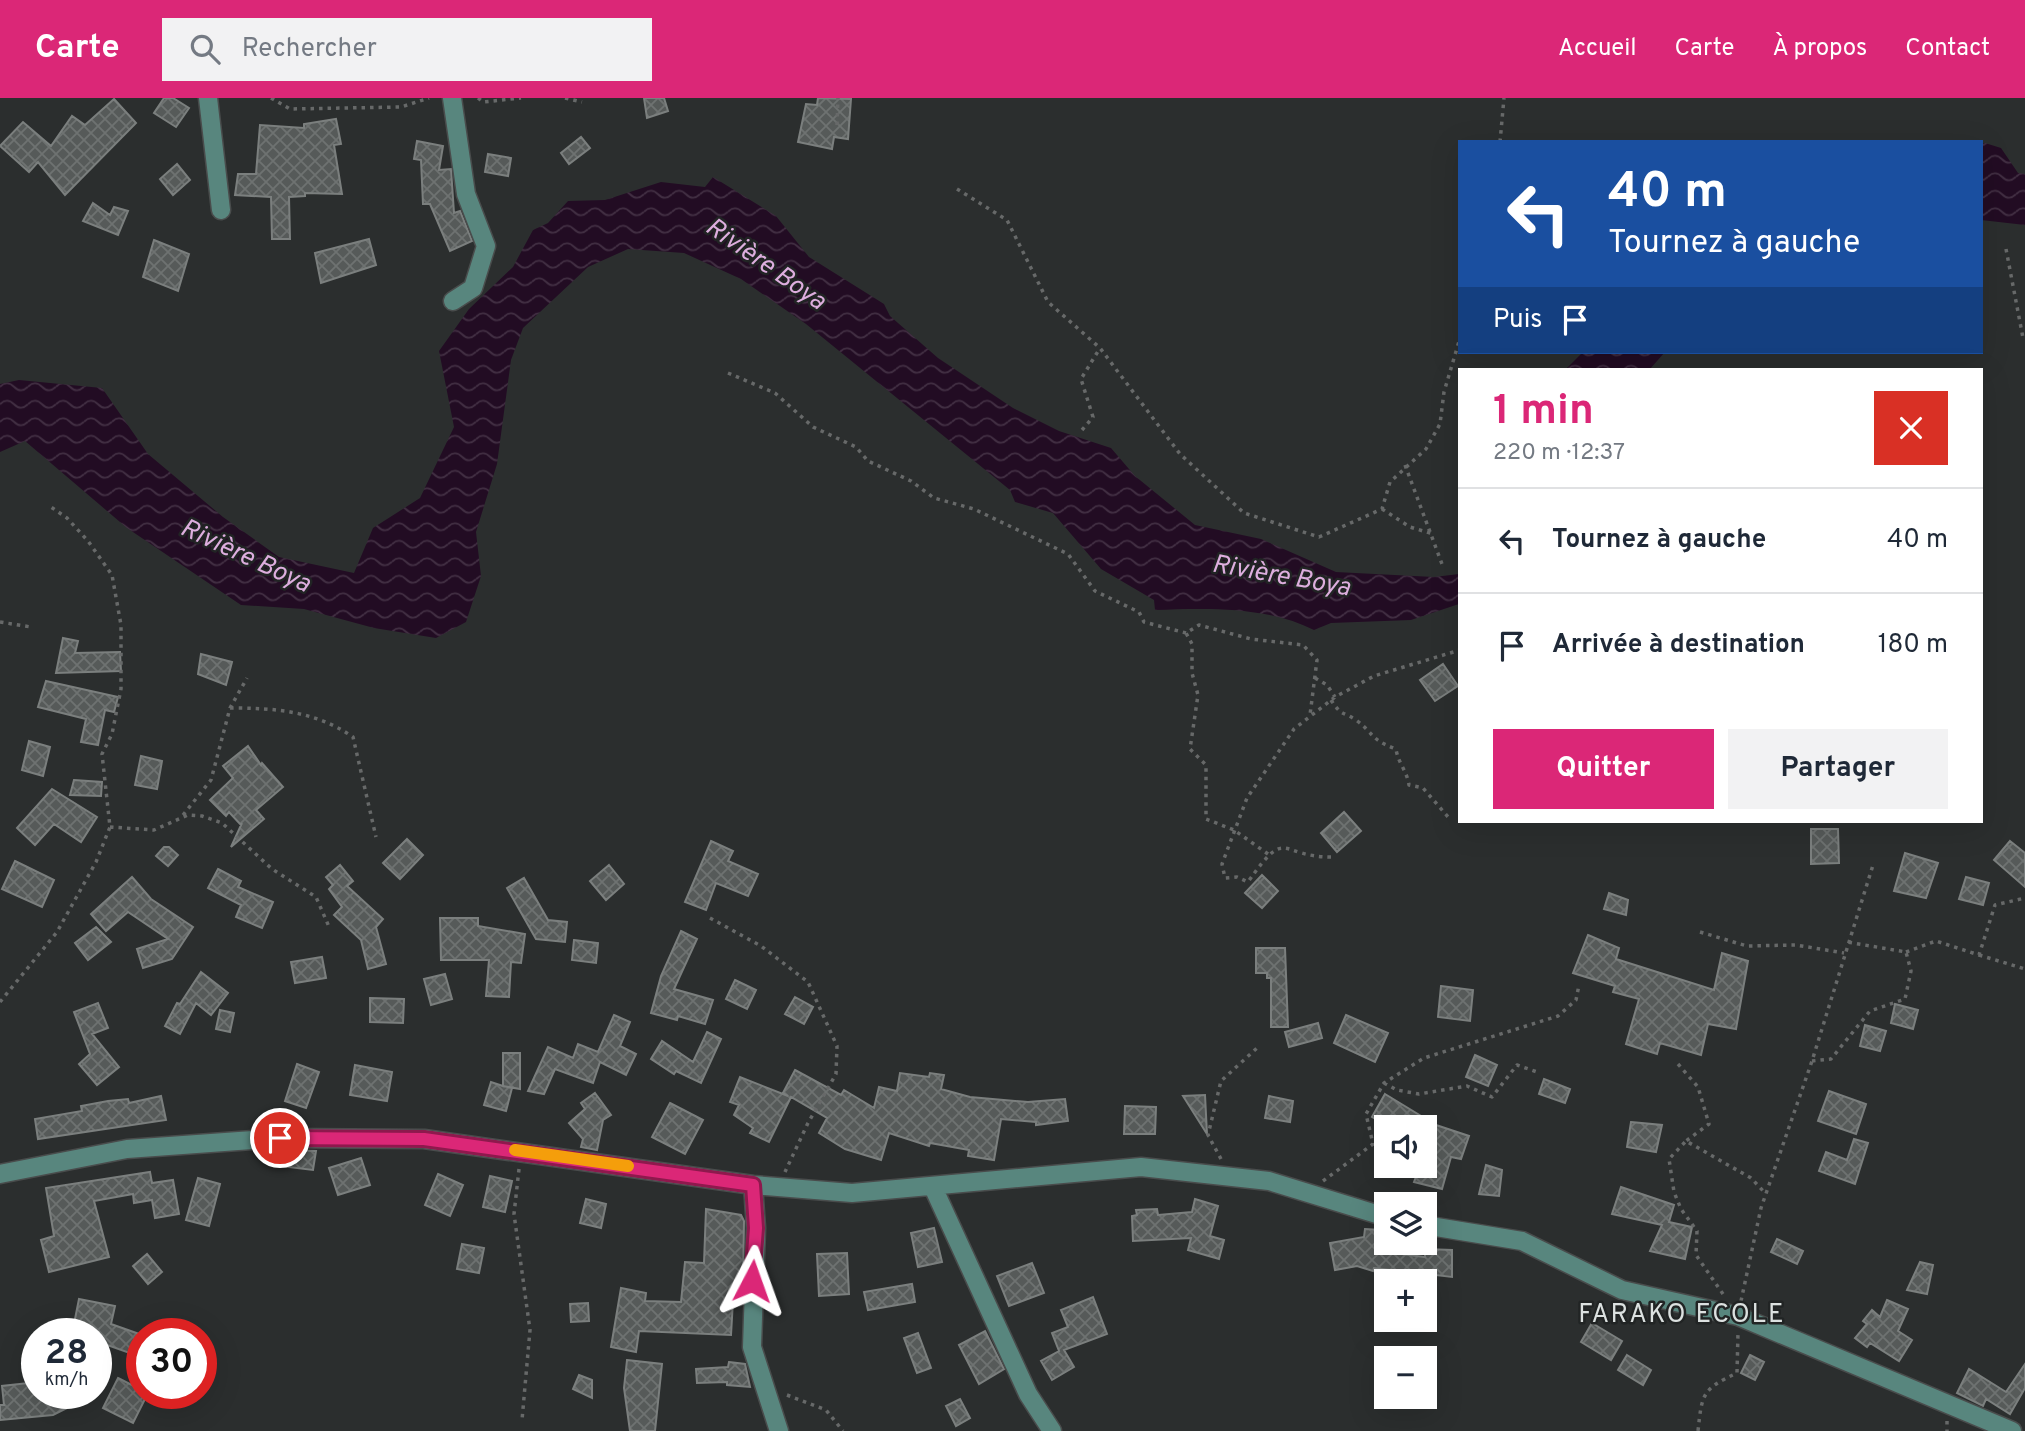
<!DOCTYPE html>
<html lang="fr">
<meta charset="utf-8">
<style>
:root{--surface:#fff;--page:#f2f2f3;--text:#1f2937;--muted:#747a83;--line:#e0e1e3;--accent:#db2777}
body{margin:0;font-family:Overpass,sans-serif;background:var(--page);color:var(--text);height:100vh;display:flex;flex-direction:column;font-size:26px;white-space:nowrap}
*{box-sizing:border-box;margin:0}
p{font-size:23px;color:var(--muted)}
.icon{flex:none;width:38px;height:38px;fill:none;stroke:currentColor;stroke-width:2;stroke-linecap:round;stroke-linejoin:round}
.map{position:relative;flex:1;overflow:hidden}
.side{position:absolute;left:1458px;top:270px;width:525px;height:455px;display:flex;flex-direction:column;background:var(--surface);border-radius:0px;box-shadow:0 7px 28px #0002}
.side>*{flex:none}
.guide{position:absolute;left:1458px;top:42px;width:525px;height:214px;border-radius:0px;box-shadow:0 7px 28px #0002;background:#1a4fa0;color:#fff;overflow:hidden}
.buttons{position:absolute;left:1374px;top:1017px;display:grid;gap:14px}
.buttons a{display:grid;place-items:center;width:63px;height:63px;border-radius:0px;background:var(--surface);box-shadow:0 7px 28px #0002;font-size:35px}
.speed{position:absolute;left:21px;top:1220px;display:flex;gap:14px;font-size:35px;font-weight:700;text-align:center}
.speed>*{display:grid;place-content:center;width:91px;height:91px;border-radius:50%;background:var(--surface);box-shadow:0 7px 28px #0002;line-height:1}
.speed small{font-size:18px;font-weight:400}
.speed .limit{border:10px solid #d22;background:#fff;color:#111}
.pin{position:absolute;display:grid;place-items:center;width:60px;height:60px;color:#fff;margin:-30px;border:4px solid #fff;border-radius:50%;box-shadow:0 2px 7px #0007}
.me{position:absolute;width:77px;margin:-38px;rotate:4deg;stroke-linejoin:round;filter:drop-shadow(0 0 5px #0008)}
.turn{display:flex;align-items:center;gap:24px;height:147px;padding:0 35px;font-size:32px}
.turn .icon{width:91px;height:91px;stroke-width:2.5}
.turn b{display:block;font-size:49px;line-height:60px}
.then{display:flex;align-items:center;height:66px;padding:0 35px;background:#0003;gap:14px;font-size:26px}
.round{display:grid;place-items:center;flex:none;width:74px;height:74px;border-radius:0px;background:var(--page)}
.overview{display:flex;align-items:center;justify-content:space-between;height:119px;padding:0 35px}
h1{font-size:42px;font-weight:700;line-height:52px;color:var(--accent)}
.action{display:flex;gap:14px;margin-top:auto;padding:14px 35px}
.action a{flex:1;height:80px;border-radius:0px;background:var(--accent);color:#fff;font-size:28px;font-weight:700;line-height:80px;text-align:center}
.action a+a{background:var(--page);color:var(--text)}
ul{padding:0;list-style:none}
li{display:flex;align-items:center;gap:21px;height:105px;padding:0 35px;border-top:2px solid var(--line)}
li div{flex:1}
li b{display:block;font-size:26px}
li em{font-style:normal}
header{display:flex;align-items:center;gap:42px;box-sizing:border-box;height:98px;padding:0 35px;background:var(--accent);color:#fff}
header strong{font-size:33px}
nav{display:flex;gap:38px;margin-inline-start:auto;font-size:24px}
.search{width:490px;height:63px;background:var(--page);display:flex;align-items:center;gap:18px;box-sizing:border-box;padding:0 24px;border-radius:0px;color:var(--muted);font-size:26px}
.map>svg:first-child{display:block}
.water{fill:url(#water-waves)}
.building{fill:url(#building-cross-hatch);stroke:#7b7f7e;stroke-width:2}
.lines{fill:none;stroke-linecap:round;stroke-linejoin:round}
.minor-casing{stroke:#494c4c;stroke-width:21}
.path{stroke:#676969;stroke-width:3.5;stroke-dasharray:3.5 5;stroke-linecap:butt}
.minor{stroke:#58867e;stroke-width:18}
.route-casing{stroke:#8e194d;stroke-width:18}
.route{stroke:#db2777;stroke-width:12}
.slow{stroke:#f59e0b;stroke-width:12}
.labels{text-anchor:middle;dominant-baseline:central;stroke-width:5;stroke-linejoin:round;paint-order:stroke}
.water-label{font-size:26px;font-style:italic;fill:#ddaede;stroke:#212424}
.neighbourhood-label{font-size:26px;letter-spacing:2px;fill:#dce1e0;stroke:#212424}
</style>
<header>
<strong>Carte</strong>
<div class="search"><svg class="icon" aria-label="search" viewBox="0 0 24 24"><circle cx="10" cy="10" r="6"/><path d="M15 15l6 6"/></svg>Rechercher</div>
<nav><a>Accueil</a><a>Carte</a><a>À propos</a><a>Contact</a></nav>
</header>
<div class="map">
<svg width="2025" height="1333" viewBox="0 0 2025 1333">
<defs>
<pattern id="water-waves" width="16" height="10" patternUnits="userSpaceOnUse" patternTransform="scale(1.75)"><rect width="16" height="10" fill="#220c23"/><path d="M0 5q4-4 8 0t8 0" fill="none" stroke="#422f43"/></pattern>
<pattern id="building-cross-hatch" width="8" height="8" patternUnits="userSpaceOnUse" patternTransform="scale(1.75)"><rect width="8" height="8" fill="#565a59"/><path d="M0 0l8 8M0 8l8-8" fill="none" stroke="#6e7271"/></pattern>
</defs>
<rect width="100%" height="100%" fill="#2b2e2e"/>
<path class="water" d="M1985,45L2001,50L2018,75L2025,76V127L1981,122V46Z
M713,79L776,118L809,159L884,206L890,218L938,260L1013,310L1059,333L1111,350L1135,378L1195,427L1261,441L1336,474L1434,479L1459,476V506L1411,522L1331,525L1314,532C1266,508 1208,510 1155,512L1154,502L1101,471L1053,415L1015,404L1010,392L806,226L741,181L684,155L628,151L588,169L523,230L511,262L497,366L476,434L481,478L466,524L436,540L374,530L304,511L241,507L127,430L25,343L0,354V286L19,282L102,290L148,356L223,419L279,459L354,475L373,430L420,400L454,329L439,253L469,211L513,169L533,132L548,125L568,103L605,102L661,84L705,89Z
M1583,254H1665L1650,271H1566Z"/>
<path class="building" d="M164,0H173L189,10L176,29L154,15Z
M644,0H664L668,13L647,20Z
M818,0L851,1L848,41L834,39L832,51L798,44L806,6L817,7Z
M114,1L136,25L65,97L38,64L29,74L0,48L23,24L51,48L72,18L85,27Z
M336,21L341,46L334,47L342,96L305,95V98L289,99L290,141H272L271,99L235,97L238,76H256L260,27L304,30V26Z
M581,39L590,50L569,66L561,55Z
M417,43L443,48L439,72L451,71L454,115L460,113L472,143L450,153L430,106H423L421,62L414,61Z
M488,56L511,60L508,78L485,74Z
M177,66L190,82L173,97L160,81Z
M93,105L110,117L114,109L128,113L118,137L83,123Z
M369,141L376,167L321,185L315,155Z
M154,142L189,156L178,193L143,179Z
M63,540L78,543L75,555L120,554L121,573L56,575Z
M201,556L232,564L226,587L198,576Z
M1443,566L1458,588L1435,603L1420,582Z
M46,583L118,599L114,614L105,612L98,647L81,644L86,621L38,609Z
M29,643L50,649L43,678L22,672Z
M248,648L261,667L262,665L283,689L256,712L264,721L231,749L242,725L241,727L229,714L226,718L210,702L233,680L223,668Z
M141,658L162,663L157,691L135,687Z
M74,682L102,684L101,698L70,697Z
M52,691L97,719L81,744L54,726L35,747L17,730Z
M1344,714L1361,733L1337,754L1321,735Z
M1811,731H1838L1839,765L1811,766Z
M407,741L423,757L400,781L383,765Z
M711,743L733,753L728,763L758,776L748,798L716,785L706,812L685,804Z
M2010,743L2025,755V789L1994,762Z
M164,749H169L178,757L168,768L156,758Z
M1905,755L1938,765L1926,800L1894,793Z
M15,763L54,782L42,809L2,791Z
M340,767L353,783L347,788L383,821L376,829L386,866L368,871L361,842L334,817L342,809L329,791L333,787L326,779Z
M609,767L624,786L606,802L590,783Z
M218,771L241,783L238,789L273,804L262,830L236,819L241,807L208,790Z
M1262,777L1278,793L1262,810L1245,795Z
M132,779L151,801L193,829L172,861L143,870L137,851L168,841L128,814L106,833L91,816Z
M1966,779L1989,785L1983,807L1959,801Z
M524,780L548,822L567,824L565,844L536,841L507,790Z
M1609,795L1628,802L1626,817L1604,811Z
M440,820H478V828L525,836L521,865L511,864L509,899L486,898L489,862H441Z
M96,829L111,844L88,862L75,845Z
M681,833L697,841L674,891L713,902L705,926L678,918L677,922L651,915L661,878Z
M1588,837L1619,850L1616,861L1714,892L1722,855L1748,863L1736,931L1708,926L1701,957L1660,945L1657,956L1626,946L1639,901L1613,894L1615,888L1573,875Z
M574,842L598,845L596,865L572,862Z
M1256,850H1285L1288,929H1271V880H1267V875H1256Z
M322,859L326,880L295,885L291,864Z
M201,874L228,895L211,917L196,905L180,936L165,928L177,905L180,906Z
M445,876L452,901L431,907L424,881Z
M735,882L756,892L747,911L726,901Z
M1441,888L1473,892L1470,923L1438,919Z
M795,899L813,909L804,926L785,916Z
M370,900L404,901L403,925L370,924Z
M98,905L108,930L92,936L119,969L97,987L79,966L90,956L74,914Z
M1895,906L1918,912L1913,931L1891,925Z
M220,912L234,915L230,934L216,931Z
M614,917L630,924L620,948L636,956L626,977L600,964L593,985L555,971L544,996L528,993L548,949L573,960L578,946L598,954Z
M1346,917L1388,935L1375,964L1334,945Z
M1318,925L1322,940L1289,949L1285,934Z
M1865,927L1886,933L1880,953L1860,948Z
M707,934L721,941L701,985L676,973L674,976L651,961L662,943L693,964Z
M503,955H520V991L503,988L512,990L506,1013L484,1007L491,984L503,988Z
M1475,957L1497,967L1488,988L1466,979Z
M297,966L319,974L306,1010L285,1003Z
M355,967L392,974L387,1003L350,997Z
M795,972L841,997L844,992L874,1010L879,989L897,993L900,975L929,979L930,975L944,977L941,991L970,999L1028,1004L1065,1001L1068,1023L1036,1027V1024L1001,1021L994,1062L968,1058L969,1052L930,1045L929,1048L889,1035L881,1062L845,1051L819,1035L827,1020L791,999L769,1044L750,1035L753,1030L734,1017L739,1007L730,1004L740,979L788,998L783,995Z
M1544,981L1570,991L1565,1005L1539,996Z
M1829,993L1866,1006L1856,1036L1818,1023Z
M595,995L611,1017L603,1022L597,1052L581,1049L583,1041L569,1025L585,1011L581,1005Z
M1385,996L1436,1027L1469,1038L1461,1061L1451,1059L1442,1091L1414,1084L1420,1068H1424V1029H1389L1372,1019Z
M1205,997L1207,1036L1183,998Z
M161,998L166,1022L38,1041L35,1021L82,1013L81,1008L108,1003L128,1001L129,1005Z
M1269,998L1293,1003L1290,1024L1265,1020Z
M670,1005L703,1022L685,1056L652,1039Z
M1125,1008L1156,1009L1155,1036H1124Z
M1631,1024L1662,1027L1656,1054L1627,1049Z
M1854,1041L1868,1045L1855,1086L1819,1073L1826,1054L1847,1062Z
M273,1052L316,1053L313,1072L271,1067Z
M361,1060L370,1087L338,1097L329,1070Z
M1486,1067L1502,1072L1499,1098L1479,1096Z
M150,1074L152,1085L173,1082L179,1116L155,1120L152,1102L134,1105L133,1096L94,1103L109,1159L49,1174L41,1142L54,1138L46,1090Z
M438,1076L463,1087L450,1118L425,1107Z
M490,1078L512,1083L505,1114L483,1109Z
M198,1080L220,1086L209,1128L186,1122Z
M1621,1089L1674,1107L1669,1124L1692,1129L1685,1161L1650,1153L1662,1127L1612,1116Z
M586,1101L606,1106L601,1130L580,1125Z
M1195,1101L1218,1108L1210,1138L1224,1142L1219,1161L1188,1152L1191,1140L1133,1143L1132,1118L1137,1117L1136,1112L1157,1111L1158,1117L1192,1114Z
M706,1111L741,1117L744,1123L743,1185H734L731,1237L639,1233L636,1254L611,1249L621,1190L646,1195L645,1203L681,1204L685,1164L704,1165Z
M934,1130L942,1164L918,1169L911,1135Z
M1365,1131L1380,1132L1378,1153L1425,1159V1151L1452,1152V1179L1374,1170L1373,1173L1357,1168L1335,1172L1330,1145L1364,1139Z
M1777,1141L1803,1153L1797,1166L1771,1154Z
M462,1146L484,1150L479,1175L457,1171Z
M847,1155L849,1196L819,1198L817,1156Z
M147,1156L162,1174L148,1186L133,1168Z
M1920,1164L1933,1167L1927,1196L1907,1192Z
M1032,1165L1044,1195L1009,1208L997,1178Z
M912,1186L915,1204L868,1212L864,1194Z
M1093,1199L1107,1236L1064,1252L1074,1269L1052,1282L1041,1263L1059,1253L1052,1235L1068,1229L1061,1212Z
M79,1201L115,1208L111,1226L142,1237L138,1258L96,1243V1236H72Z
M1887,1202L1908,1211L1898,1233L1912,1242L1899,1263L1870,1245L1867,1249L1855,1240L1867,1226L1863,1223L1872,1212L1880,1219Z
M588,1205L589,1223L571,1224L570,1206Z
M1592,1225L1622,1243L1611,1262L1581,1244Z
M985,1233L1004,1271L979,1286L959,1247Z
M918,1235L931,1270L917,1275L904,1240Z
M1627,1257L1651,1272L1643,1287L1618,1272Z
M1750,1257L1764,1264L1755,1282L1741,1275Z
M627,1262L662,1266L655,1333H630L624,1290Z
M729,1264L745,1266L750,1289L727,1287V1284L697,1285L696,1271L728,1269Z
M2025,1266V1290L2010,1316L1986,1301L1983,1308L1957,1295L1969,1271L2006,1294Z
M579,1277L592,1282V1300L573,1291Z
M118,1280L142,1292V1295H148L133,1325L103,1310Z
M37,1284V1295H97L53,1317L0,1322V1307H4L2,1288Z
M960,1301L970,1320L956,1328L946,1308Z"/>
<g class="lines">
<g class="minor-casing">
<path id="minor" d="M208,0L221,112
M452,0L466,96L486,148L473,190L453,203
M0,1076L127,1051L280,1040L424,1041L753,1087L852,1095L1141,1069L1269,1083L1386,1119
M753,1087L756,1130L752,1249L779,1333
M933,1089L1028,1296L1052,1333
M1424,1127L1522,1143L1622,1192L1738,1218L2012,1333"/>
</g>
<path class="path" d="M271,0L290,11L401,9L429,0
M478,0L483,4L521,0
M565,0L582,4
M837,27L838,0
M1500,44L1504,0
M957,91L1007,122L1048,204L1100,250L1180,356L1244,415L1319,439L1382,411L1390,384L1426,351L1440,326L1444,294L1460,240
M2006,151L2023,240
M728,275L775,295L813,329L856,349L868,363L911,383L934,400L974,411L1068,456L1095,493L1139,514L1144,524L1186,535
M1082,332L1093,319L1081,281L1100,250
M1405,367L1442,466
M1382,411L1410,429L1433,436
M0,524L31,529
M1315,580L1327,587L1335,599
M1331,602C1342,619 1343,613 1356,622C1375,636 1369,641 1396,651C1398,665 1407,673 1409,687L1423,690L1449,720
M230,610C276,610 315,613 353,639L376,739
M183,717L211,682L230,610L247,580
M110,729L154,732L188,717L202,718L222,725L272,771L316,799L330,831
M1268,756L1234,732L1206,721V667L1190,651L1198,597L1192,575V546L1186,535L1199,527L1251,541L1303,547L1317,562L1310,617
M1331,759C1278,759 1288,727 1248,784L1237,779L1225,780L1222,766L1247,700L1294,631L1335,599L1374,578L1460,552
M710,820L761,848L808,884L837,948L836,976L808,1025L785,1074
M1700,834L1747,848L1796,847L1844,855
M1906,854L1936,843L1979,857L1995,807L2025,800
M1979,857L2025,871
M0,904L57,834L96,764L110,729L102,656L112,636L121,591V527L112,477L88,443L67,420L51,409
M1812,963L1831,961L1870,913L1905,901L1911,873L1906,854L1847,844
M1678,966L1698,989L1709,1026L1686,1043
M1384,985L1397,992L1419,996L1467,988L1492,999L1517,967L1540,975
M1221,1061L1208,1037L1221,983L1257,950
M519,1071L514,1116L530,1232L522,1322
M1323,1083L1373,1046L1366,1016L1384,985L1424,960L1558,918L1576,902L1579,887
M1723,1196L1696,1157L1697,1133L1681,1111L1674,1094L1669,1061L1686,1043L1751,1080L1766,1096
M1741,1203L1761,1110L1812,963L1873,767
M787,1297L826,1312L843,1333
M1947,1323V1333
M1698,1333C1702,1296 1702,1291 1737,1275L1738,1235"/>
<use href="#minor" class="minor"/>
</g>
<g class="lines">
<g class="route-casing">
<path id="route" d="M280,1040L424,1041L753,1087L756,1130L752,1183"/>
</g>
<use href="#route" class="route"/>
<path class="slow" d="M515,1052L628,1068"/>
</g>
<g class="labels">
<g class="water-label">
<text transform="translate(765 167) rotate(35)">Rivière Boya</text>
<text transform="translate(245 459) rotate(25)">Rivière Boya</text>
<text transform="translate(1281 479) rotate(10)">Rivière Boya</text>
</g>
<g class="neighbourhood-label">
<text x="1682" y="1217">FARAKO ECOLE</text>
</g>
</g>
</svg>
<div class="buttons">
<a><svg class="icon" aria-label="sound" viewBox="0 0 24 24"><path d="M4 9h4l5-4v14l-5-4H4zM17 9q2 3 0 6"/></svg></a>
<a><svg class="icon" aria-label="layers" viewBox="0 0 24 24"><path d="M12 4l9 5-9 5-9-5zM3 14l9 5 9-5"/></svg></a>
<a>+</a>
<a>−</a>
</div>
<div class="speed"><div>28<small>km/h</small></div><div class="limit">30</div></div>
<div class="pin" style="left:280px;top:1040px;background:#d93025"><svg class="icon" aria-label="arrive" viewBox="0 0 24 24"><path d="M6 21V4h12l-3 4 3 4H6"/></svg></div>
<svg class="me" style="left:752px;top:1183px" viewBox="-20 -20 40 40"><path d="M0-17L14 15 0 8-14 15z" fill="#db2777" stroke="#fff" stroke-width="4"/></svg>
<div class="guide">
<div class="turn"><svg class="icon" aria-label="left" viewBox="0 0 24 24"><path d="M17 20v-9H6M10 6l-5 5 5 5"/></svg><div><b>40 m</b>Tournez à gauche</div></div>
<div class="then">Puis<svg class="icon" aria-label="arrive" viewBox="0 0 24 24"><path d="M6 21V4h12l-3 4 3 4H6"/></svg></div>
</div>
<section class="side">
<div class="overview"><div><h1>1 min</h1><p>220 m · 12:37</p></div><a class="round" style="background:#d93025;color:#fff"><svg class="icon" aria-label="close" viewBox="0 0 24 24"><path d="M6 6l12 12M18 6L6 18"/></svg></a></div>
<ul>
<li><svg class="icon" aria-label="left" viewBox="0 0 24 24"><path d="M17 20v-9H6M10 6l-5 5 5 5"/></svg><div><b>Tournez à gauche</b></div><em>40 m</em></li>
<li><svg class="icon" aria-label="arrive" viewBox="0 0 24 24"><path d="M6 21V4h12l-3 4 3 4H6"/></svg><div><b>Arrivée à destination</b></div><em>180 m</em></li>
</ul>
<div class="action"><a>Quitter</a><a>Partager</a></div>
</section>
</div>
